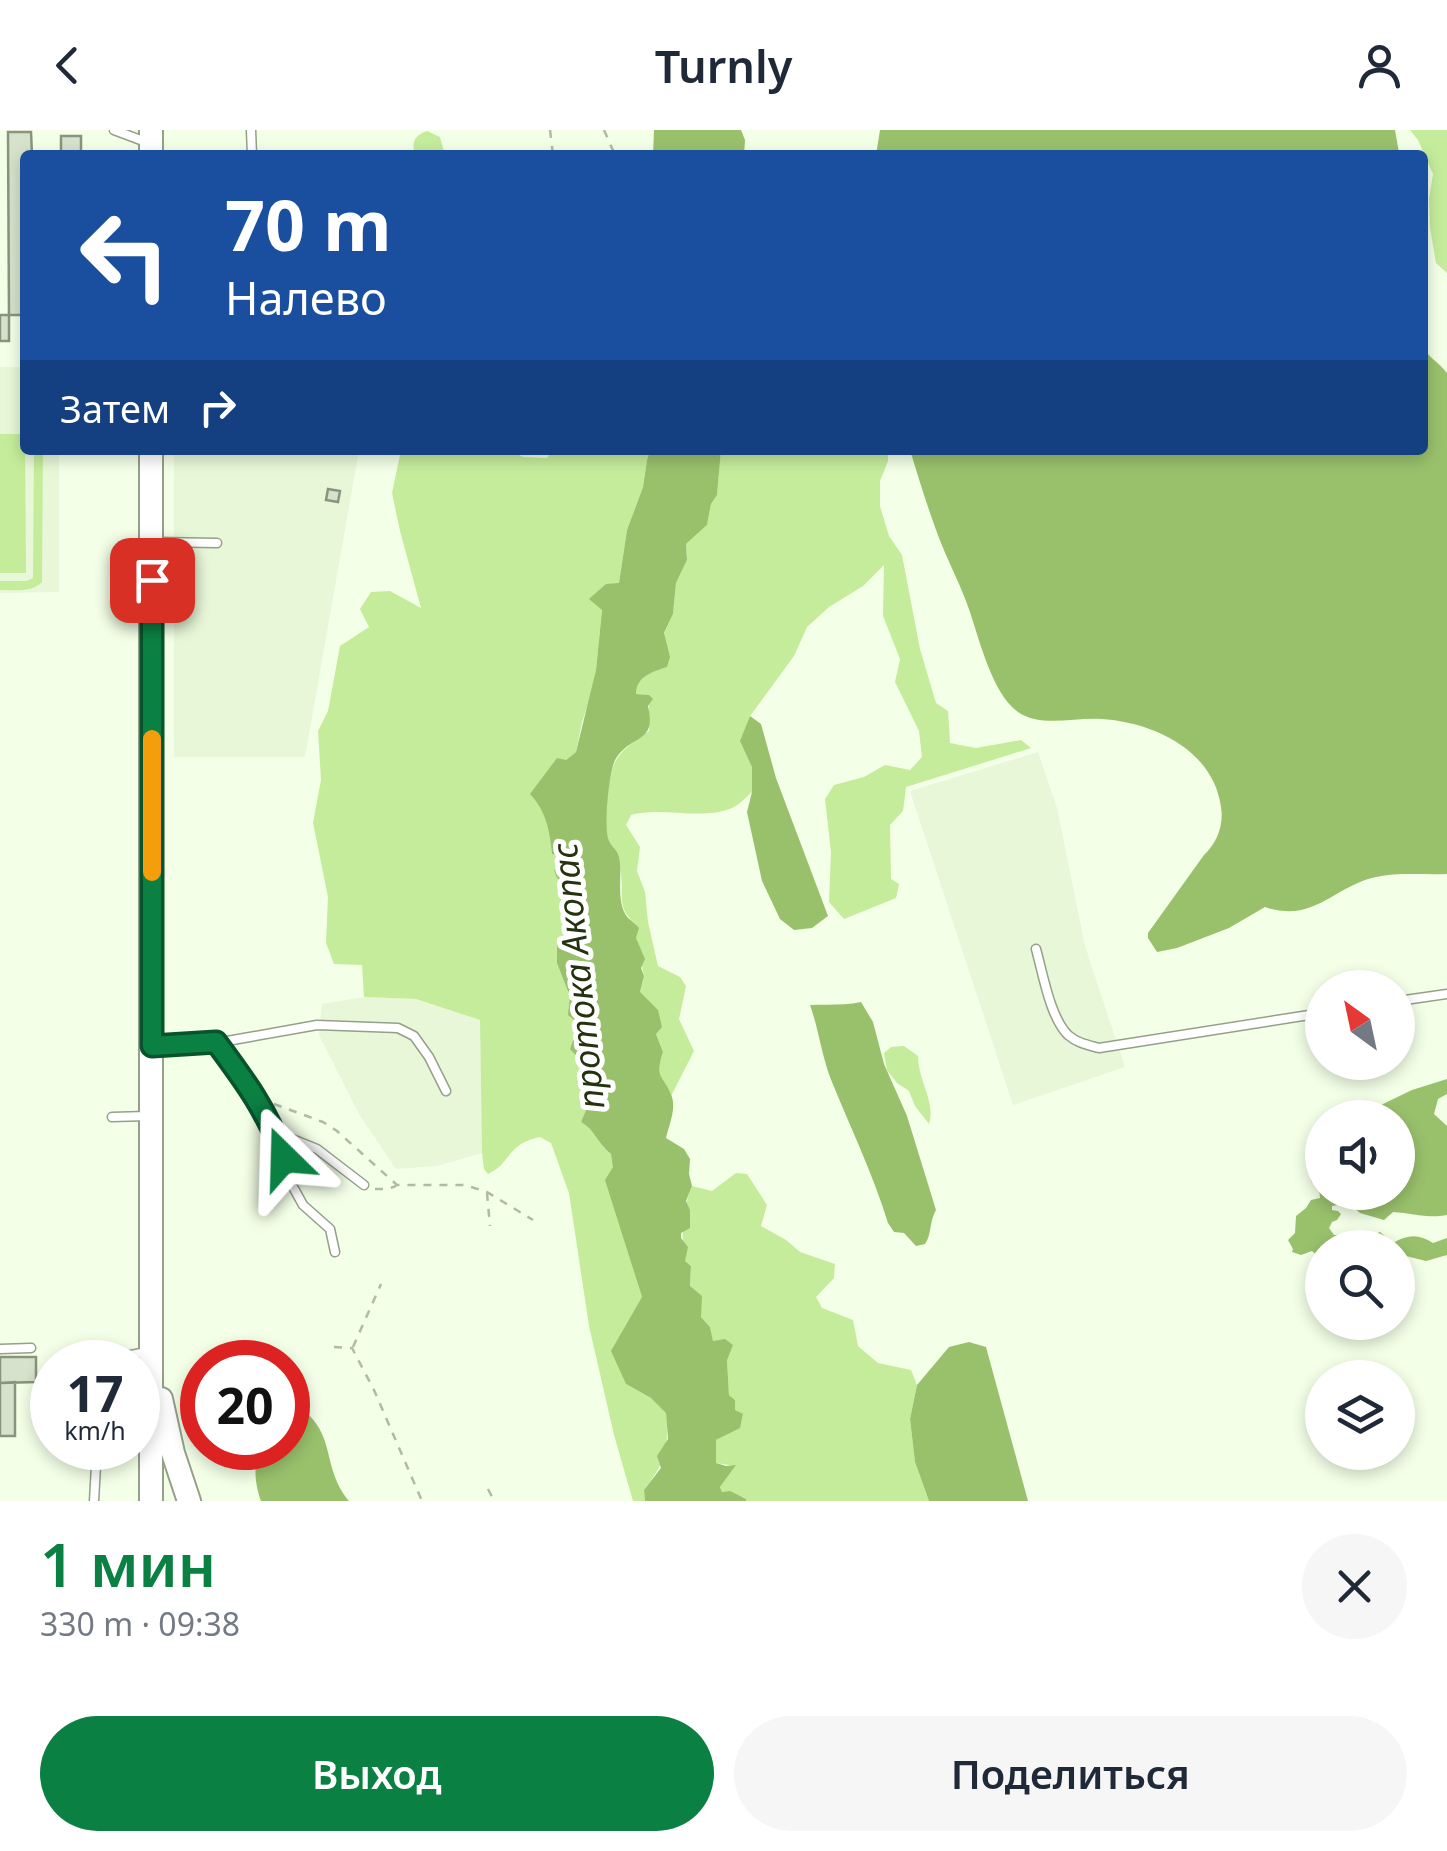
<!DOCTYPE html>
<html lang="ru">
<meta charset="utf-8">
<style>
:root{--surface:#fff;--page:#f6f6f7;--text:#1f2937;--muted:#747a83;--accent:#0b8043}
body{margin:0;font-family:"Noto Sans",sans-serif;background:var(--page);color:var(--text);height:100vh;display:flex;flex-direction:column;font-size:38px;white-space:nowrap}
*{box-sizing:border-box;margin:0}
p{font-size:32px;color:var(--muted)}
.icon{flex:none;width:55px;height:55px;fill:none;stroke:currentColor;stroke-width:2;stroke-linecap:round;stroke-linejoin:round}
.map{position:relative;height:1371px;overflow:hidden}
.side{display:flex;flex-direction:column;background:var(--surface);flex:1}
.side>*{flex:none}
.hud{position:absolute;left:20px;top:20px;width:1408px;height:305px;border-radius:10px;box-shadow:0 5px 15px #0003;background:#1a4fa0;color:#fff;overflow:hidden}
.needle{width:65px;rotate:327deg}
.tools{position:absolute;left:1305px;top:840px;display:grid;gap:20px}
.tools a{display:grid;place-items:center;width:110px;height:110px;border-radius:50%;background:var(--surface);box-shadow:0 5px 15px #0003;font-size:50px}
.speed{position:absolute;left:30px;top:1210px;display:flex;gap:20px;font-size:50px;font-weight:700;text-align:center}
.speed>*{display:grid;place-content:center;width:130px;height:130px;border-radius:50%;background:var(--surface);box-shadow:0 5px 15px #0003;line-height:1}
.speed small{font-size:25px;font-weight:400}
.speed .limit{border:15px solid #d22;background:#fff;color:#111}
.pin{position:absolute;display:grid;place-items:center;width:85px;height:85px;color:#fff;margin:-42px;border-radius:20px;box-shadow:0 5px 15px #0006}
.me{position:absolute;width:110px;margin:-55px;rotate:338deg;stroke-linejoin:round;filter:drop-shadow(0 0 8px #0008)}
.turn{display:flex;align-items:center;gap:35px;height:210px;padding:0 40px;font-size:45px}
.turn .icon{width:130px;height:130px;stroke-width:2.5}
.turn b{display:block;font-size:70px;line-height:85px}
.then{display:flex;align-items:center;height:95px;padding:0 40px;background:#0003;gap:20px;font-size:38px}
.round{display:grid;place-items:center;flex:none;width:105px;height:105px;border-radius:52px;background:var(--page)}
.headline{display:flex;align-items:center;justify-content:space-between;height:170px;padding:0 40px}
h1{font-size:60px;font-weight:600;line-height:75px;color:var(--accent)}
.cta{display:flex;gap:20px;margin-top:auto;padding:20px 40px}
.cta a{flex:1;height:115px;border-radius:60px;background:var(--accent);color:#fff;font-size:40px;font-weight:600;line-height:115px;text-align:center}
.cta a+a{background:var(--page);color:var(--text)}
header{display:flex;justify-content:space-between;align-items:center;height:130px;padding:0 40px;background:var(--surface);font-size:45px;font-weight:600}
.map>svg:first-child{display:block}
.built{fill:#e7f7d8}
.green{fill:#c5ec9b}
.water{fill:#99c16c}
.building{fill:#d6e2cb;stroke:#89947f;stroke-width:2.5}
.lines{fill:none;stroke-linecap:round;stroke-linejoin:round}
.service-casing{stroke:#94a08a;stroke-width:11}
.primary-casing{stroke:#94a08a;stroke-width:26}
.path{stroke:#b0baa7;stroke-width:2.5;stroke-dasharray:8 8;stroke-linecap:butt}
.service{stroke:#fff;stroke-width:8}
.primary{stroke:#fff;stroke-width:22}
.route-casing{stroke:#07532c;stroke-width:25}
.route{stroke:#0b8043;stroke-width:18}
.slow{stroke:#f59e0b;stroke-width:18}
.labels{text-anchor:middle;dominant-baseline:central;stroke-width:10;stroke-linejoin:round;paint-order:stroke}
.water-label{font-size:35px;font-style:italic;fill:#23330f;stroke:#fff}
</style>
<header><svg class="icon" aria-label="back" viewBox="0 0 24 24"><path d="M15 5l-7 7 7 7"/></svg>Turnly<svg class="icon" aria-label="person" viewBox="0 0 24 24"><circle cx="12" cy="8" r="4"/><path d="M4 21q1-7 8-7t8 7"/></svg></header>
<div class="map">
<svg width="1447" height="1371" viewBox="0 0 1447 1371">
<rect width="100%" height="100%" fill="#f3ffe7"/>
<path class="built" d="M0,237H25V320H59V462L0,463Z
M174,320H359L305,627H174Z
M1038,622L1057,678L1085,816L1125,937L1013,975L910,661Z
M364,867L416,869L480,890L482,1023L437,1036L396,1039L359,984L319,905L322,874Z"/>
<path class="green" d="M1410,0H1447V143L1436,133L1430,98L1429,69L1433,44L1418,10Z
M427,1L440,7L445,25H417L418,23L414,22C412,10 416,5 427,1Z
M0,304H25L26,443H0Z
M34,320H43L42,452C31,463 15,460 0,460V451H27L33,448Z
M401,320H510L523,327L547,328L552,320H650L647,330L643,357L627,400L619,453L602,479L596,540L591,565L582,592L576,622L566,630L540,675L550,700L552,724L562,725V736L557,748L574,761C579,788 569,809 557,832L579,893L589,974L581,992C596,1001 596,1013 611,1024L614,1037L606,1050L642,1167L626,1254L651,1268L666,1282C669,1319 666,1331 644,1360L645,1371H633L614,1305L589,1196L569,1063L551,1013L540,1007C506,1014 512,1033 488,1044L484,1039L482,1023L480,890L416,869L364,867L362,835L334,834L326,813L328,767L313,693L321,650L318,601L328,581L340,516L369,497L360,479L371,462L390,461L421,478L400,401L392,363Z
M721,320H888V331L880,351V376L889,406L902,425L920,519L936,573L948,581L950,613L976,618L1021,610L1031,618L906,657L903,681L890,695L891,749L899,754L896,768L844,789L829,772L831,722L825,669L834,655L864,647L885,635L910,640L922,627L919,601L895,552L900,529L883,486L884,435L863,456L829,477L807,497L794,526L750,586L741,611L752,636V662C746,667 739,675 732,678C700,691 663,676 631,685L626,695L640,717L637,741L645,762L648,792L658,836L680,847L686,856L679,889L694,921L671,966L661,949L659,936L663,922L640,862L644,846L636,808V794C616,778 624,766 621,745C620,730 608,717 606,701C605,685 608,646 615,632C621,620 638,608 649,601V565L635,564C636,546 652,542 667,537L664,504L673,484L676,453L687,430L686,414L707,395L711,374L717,365Z
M904,916L918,926C918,951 936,972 929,994L915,976L909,961L897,953L887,940L884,923L891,917Z
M736,1043L747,1044L767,1075L761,1096L786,1110L800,1122L835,1134L834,1148L816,1167L822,1178L853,1190L858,1216L878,1233L911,1240L917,1255L910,1289L915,1332L929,1371H746L745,1368L722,1362L720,1357L735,1336L716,1333V1310L739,1298L743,1285L734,1280L735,1270L729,1265L727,1230L713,1212L710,1197L701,1187V1166L690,1157L691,1136L685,1131C681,1105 682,1081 692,1056L712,1061Z"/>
<path class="water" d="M654,0H741L745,10L744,25H653Z
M880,0H1395L1399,23L1398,25H876Z
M1423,216C1426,226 1440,233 1447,243V744C1424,745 1398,742 1376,747C1334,756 1313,794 1265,777L1229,798L1177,818L1157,822L1148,808V803L1204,725C1217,713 1224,695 1221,677C1213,619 1152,592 1101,589C1075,587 1041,598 1018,582C990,562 978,502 966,471C958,450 947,429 939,408C928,379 919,349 910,320H1422Z
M650,320H721L717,365L711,374L707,395L686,414L687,430L676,453L673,484L664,503L670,527L667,537C653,542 636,546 636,564L649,565L653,569L648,576C657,615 631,603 615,630C609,642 604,695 608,708C610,716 617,719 619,727C623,747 615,772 628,788C632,791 636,794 639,798L636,808L645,829L641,838L644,846L640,862L658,880L662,897L656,904L663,922C654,950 664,945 672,967C676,980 669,995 666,1008L684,1019L690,1029L689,1044L692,1056L686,1071L690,1080V1098L681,1103V1108L688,1117L685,1131L691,1136L690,1156L702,1166L701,1187L710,1197L713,1211L725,1209L733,1215L727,1230L729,1265L735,1270V1280L743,1284L740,1298L716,1310V1333L726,1336L736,1335L720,1357L722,1362L730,1361L746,1369V1371H645L644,1360L661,1338L657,1326L668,1309L666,1283L651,1268L626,1254L611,1221L642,1167L605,1050L613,1037L611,1024C596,1012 596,1001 581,992L589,973L583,933L570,919L579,894L568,885L570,867L557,833V811L573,800L568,783L576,773L574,761L557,748L554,740L562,736V726L552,724C550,701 546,681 530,664L557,628L566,630L576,622L596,540L602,480L589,469L606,454L619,453L627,400L643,357L647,330Z
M750,586L761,594L776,648L828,786L812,798L794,800L780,789L762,751L747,682L752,662V637L740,611Z
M861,872L873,892L884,934L907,986L936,1080C929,1092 932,1104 925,1114L916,1116L904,1103L894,1102L888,1093C873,1044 851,999 832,952C822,928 819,900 810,875C827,874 845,876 861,872Z
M1447,949V964L1438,969L1434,984L1447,996V1085C1428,1089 1413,1083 1393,1082L1384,1090L1360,1083L1349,1073L1332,1076V1080L1338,1081L1341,1084L1337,1090L1332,1092L1329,1098L1334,1105L1365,1107L1380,1102L1393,1113C1408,1104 1419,1104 1433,1113L1447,1108V1125L1426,1131L1406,1126L1400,1133L1398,1132V1118H1322V1130L1312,1121L1301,1125L1292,1122L1293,1119L1288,1110L1295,1103L1296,1086L1306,1078L1311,1070L1320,1068L1319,1058L1311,1051L1315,1034L1313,1030L1317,1027H1322V1062H1398V988L1356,987L1412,960Z
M969,1212L986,1217L1028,1371H929L915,1332L910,1289L917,1255L949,1217Z
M288,1270C341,1299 318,1333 349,1371H261C255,1355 252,1332 262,1318H288Z"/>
<path class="building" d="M8,2H31L32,25H25V185H9Z
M61,6H81V25H61Z
M0,185H9V211H0Z
M328,359L340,361L338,372L326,370Z
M0,1227H36V1252L0,1253Z
M15,1252V1306H0V1253Z"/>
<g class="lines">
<g class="service-casing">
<path id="service" d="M114,0L146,12
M251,0L252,25
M156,412L217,413
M1036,819C1043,844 1050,887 1068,905C1077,913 1088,915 1099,918L1322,883
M1398,871L1447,864
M216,913L259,969L275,1002L292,1055L303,1075L330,1099L335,1122
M156,916L216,913L317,895L398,898L414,906L429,927L446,961
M112,987L147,986
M275,1002L317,1019L364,1055
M0,1219L31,1218
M104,1232L114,1228L147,1222
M94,1371L97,1318"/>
</g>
<g class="primary-casing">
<path id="primary" d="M151,0V25
M161,1269L173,1323L189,1371
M151,1371V320"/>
</g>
<path class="path" d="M550,0L553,25
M604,0L615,25
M274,974L323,992L337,1001L397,1055H465L487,1062L533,1090
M375,1059H388L396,1056
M487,1063L490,1096
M334,1217L352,1218L374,1260L422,1371
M353,1217L381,1154
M488,1359L494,1371"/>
<use href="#service" class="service"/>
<use href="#primary" class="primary"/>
</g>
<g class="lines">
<g class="route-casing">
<path id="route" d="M152,450V916L216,912C245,951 268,982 284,1028"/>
</g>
<use href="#route" class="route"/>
<path class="slow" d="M152,609V742"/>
</g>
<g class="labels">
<g class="water-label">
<text transform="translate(577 846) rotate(-96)">протока Акопас</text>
</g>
</g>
</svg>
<div class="tools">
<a><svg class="needle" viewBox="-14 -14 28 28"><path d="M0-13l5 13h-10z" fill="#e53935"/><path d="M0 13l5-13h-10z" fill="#747a83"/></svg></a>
<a><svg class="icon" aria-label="sound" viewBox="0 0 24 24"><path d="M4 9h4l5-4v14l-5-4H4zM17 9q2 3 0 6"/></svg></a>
<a><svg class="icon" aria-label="search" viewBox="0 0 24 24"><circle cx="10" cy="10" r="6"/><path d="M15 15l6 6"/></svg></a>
<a><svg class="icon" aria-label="layers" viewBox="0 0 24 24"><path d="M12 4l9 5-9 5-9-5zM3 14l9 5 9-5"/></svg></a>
</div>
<div class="speed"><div>17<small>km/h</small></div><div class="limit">20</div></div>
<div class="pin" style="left:152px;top:450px;background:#d93025"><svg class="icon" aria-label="arrive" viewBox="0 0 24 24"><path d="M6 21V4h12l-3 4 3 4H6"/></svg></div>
<svg class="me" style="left:284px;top:1028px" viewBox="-20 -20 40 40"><path d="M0-17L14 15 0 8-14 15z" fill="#0b8043" stroke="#fff" stroke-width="4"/></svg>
<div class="hud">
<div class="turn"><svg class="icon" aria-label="left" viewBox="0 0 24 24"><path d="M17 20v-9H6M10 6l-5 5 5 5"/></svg><div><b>70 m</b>Налево</div></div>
<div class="then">Затем<svg class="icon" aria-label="right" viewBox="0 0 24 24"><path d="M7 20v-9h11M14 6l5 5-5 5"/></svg></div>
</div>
</div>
<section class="side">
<div class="headline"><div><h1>1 мин</h1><p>330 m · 09:38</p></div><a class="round"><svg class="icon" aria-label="close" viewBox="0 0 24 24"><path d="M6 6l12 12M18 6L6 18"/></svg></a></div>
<div class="cta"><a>Выход</a><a>Поделиться</a></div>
</section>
